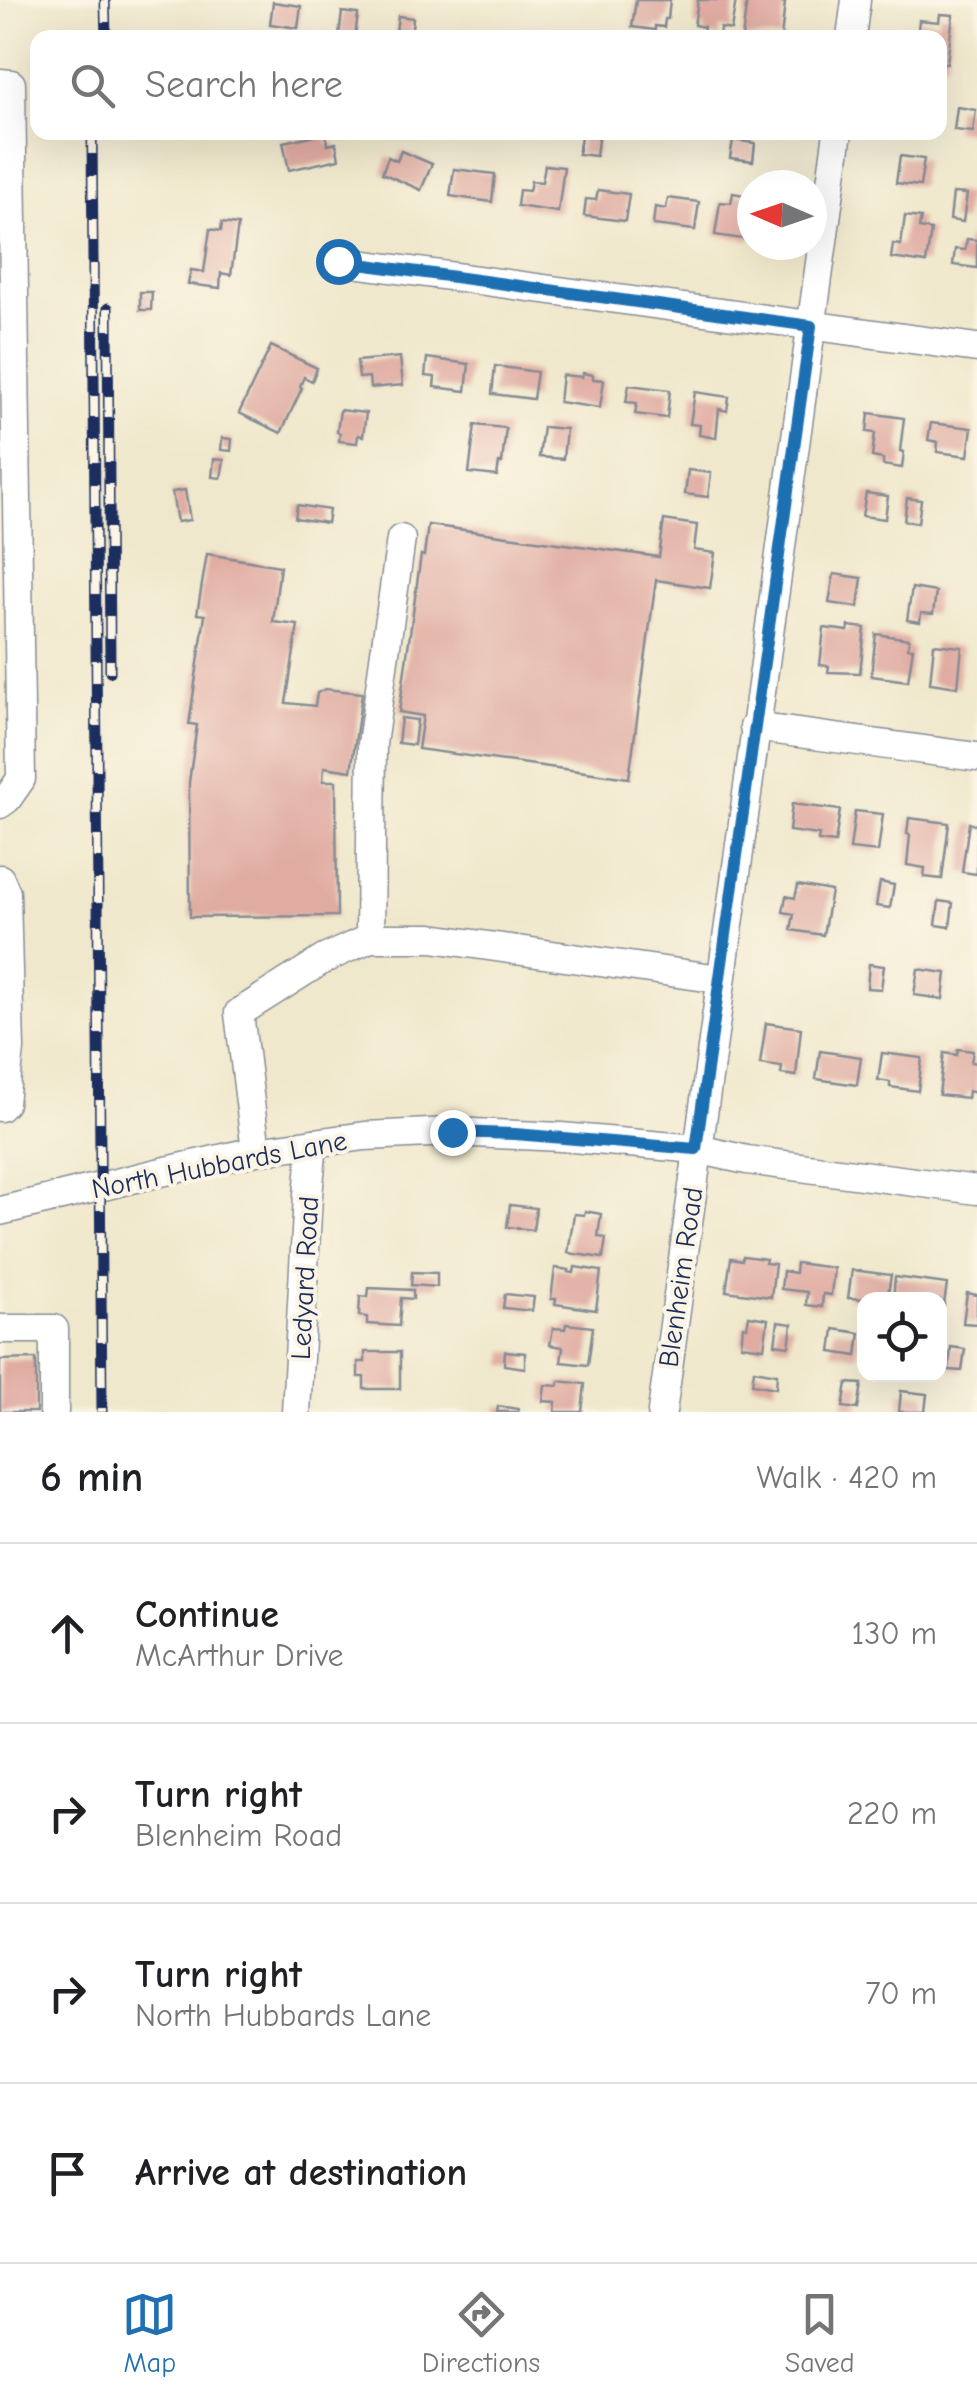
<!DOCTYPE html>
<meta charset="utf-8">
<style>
body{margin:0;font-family:"Comic Neue",sans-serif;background:#f2f2f2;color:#202124}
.controls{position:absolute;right:30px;bottom:30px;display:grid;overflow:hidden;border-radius:20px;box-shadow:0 10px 40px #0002}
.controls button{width:90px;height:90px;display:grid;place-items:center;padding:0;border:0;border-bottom:2px solid #e0e0e0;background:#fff;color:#202124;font:50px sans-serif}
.compass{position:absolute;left:737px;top:170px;width:90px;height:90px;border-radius:50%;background:#fff;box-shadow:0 10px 40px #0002;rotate:272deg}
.stop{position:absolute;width:30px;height:30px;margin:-22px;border:8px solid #1f6fb2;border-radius:50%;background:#fff}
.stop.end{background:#1f6fb2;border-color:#fff;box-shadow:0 2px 10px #0008}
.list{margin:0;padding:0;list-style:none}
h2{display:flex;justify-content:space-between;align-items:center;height:130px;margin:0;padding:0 40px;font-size:42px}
h2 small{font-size:32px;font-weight:400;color:#757577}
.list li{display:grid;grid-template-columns:65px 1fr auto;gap:30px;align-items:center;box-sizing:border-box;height:180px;padding:0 40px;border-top:2px solid #e0e0e0}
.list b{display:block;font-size:38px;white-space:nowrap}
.list p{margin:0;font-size:32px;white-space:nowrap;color:#757577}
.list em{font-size:32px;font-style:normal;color:#757577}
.icon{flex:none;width:55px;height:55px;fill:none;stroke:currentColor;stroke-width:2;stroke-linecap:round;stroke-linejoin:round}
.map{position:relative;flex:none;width:977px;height:1412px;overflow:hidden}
.search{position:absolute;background:#fff;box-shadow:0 10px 40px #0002;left:30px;right:30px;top:30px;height:110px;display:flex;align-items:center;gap:25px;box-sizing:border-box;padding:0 35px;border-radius:20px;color:#757577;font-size:38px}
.sheet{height:850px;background:#fff}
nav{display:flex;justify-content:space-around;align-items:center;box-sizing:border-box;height:140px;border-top:2px solid #e0e0e0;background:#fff;font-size:28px;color:#757577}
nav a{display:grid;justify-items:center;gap:5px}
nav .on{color:#1f6fb2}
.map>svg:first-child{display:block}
</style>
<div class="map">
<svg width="977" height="1412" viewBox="0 0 977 1412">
<rect width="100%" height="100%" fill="#fcf5e5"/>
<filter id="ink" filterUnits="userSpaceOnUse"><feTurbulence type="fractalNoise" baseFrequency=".01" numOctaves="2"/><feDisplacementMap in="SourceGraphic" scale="20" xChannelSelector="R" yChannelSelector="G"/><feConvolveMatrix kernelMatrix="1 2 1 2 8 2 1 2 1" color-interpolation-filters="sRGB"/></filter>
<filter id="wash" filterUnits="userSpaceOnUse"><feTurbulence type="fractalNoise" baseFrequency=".0048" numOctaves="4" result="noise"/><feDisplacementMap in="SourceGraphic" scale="40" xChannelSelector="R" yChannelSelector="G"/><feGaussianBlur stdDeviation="2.25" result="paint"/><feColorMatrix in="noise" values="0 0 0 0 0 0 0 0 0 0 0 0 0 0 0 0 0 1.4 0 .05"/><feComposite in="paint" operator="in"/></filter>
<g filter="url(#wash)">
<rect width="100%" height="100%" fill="#f0e8cc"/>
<g id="blocks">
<g fill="#e0aba1">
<polygon points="636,0 670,0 668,19 665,19 664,27 655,26 655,30 632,27"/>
<polygon points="698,0 736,0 731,30 720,28 719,37 703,35 704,27 694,25"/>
<polygon points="747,0 774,0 785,3 781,38 742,38"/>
<polygon points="273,2 301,6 298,28 270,24"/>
<polygon points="342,12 358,14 355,37 339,35"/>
<polygon points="940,14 953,15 947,63 940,63 940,38 917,38 919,20 939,22"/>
<polygon points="398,16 413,18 411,38 395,38"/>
<polygon points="957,107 976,110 973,132 954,130"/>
<polygon points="582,132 599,132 596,156 578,154"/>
<polygon points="326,133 328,145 336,143 339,159 289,170 283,142"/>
<polygon points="733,140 755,143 753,161 730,158"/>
<polygon points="401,151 432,164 421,190 382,173 388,157 397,161"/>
<polygon points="900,156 924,159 920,186 896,183"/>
<polygon points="545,165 564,167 558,212 517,206 519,190 529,191 531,181 542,182"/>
<polygon points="454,169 495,174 492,202 450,196"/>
<polygon points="598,190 629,194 625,221 584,216 586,199 596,200"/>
<polygon points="733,193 750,196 746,222 752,223 750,240 715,235 720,202 731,203"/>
<polygon points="953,193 967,194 963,222 950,220"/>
<polygon points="668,198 699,202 695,230 653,225 655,207 666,209"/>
<polygon points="905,216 921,218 919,228 931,230 926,263 891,258 893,244 901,245"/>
<polygon points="222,223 238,225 231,275 221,273 220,288 188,284 191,270 204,272 210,229 221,231"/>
<polygon points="967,239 977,240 977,268 953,265 955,249 965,250"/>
<polygon points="140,292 152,292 151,310 140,310"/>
<polygon points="271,346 317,368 312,381 304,377 300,386 302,388 281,433 239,413"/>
<polygon points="400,357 403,385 370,388 369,377 359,378 357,361"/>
<polygon points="427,358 469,364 466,391 434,387 435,377 425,376"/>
<polygon points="495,366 537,372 533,399 492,394"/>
<polygon points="583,373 593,375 593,379 604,380 600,408 559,402 562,375 582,377"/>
<polygon points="629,385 670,390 667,418 635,414 637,403 626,402"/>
<polygon points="695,392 729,397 727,411 719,409 716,438 699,435 700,425 690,424"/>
<polygon points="340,410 366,413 363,436 358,435 357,443 339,441 340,433 337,432"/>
<polygon points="869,413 904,418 900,451 904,452 902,468 883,465 883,459 872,457 875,433 867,432"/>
<polygon points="931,423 972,428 968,456 937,452 938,442 928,440"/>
<polygon points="475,425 506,428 502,463 499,463 497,476 469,473"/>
<polygon points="543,427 566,429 563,459 539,457"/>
<polygon points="222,438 232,439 231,451 221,450"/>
<polygon points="214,459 224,460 221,478 212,477"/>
<polygon points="688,470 711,473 708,497 685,494"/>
<polygon points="185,490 190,520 177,522 172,492"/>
<polygon points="866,493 888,496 885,519 862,516"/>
<polygon points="907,498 921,500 918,523 904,521"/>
<polygon points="297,505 329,510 327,523 295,518"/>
<polygon points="664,520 697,525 694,550 715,553 710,588 656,580 629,778 418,749 423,716 399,712 421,555 424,556 428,525 659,557"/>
<polygon points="207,554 280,566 273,622 298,625 286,703 315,706 317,693 325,689 362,693 351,771 324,767 323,781 336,781 337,916 190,917 189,782 197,725 189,724 205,615 197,614"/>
<polygon points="834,574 862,578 858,607 829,603"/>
<polygon points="912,588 936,592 933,614 921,613 920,622 907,620"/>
<polygon points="849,626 865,628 860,673 828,672 829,666 820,665 824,628 848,631"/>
<polygon points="876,634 909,639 908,648 913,648 908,681 871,676"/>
<polygon points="934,644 962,647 958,687 930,683"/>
<polygon points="401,718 417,720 414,745 398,743"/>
<polygon points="792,804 840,810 835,843 818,841 819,835 789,831"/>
<polygon points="855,811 883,814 878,852 850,849"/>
<polygon points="909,818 949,823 942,879 924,877 925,868 907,865 910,835 907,834"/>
<polygon points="969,823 977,825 977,874 962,872"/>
<polygon points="880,882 894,885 890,908 876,906"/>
<polygon points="798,885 831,891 823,935 791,930 794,914 783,912 786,896 795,898"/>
<polygon points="939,901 953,903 950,927 936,925"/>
<polygon points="869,964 884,966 881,989 867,988"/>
<polygon points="918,969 946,973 943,999 914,995"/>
<polygon points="766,1023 801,1028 796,1076 781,1074 782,1067 760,1064"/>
<polygon points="958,1049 973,1051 971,1062 977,1063 977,1093 968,1091 967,1098 939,1095 944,1053 957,1055"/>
<polygon points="820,1051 861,1057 857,1085 816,1079"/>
<polygon points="882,1053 922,1058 918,1091 890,1087 890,1082 878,1080"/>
<polygon points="510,1205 536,1208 533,1230 507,1227"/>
<polygon points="585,1211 601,1214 598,1237 606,1238 603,1258 568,1253 574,1214 584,1215"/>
<polygon points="743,1256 766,1259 765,1263 775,1264 771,1297 726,1291 731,1258 742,1260"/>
<polygon points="796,1263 834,1268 831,1295 823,1294 822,1307 806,1305 807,1292 781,1289 783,1271 795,1273"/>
<polygon points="575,1267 601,1271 596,1310 555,1304 556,1299 551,1299 555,1268 569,1270 568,1272 574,1273"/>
<polygon points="852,1270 891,1275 887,1300 848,1298"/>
<polygon points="412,1272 437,1273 437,1287 411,1285"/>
<polygon points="895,1277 947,1284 943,1311 940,1310 940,1300 893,1300"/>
<polygon points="369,1288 413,1290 413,1299 401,1298 399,1326 367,1324 367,1317 359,1316 360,1296 368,1297"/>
<polygon points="967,1293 977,1295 977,1324 963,1323"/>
<polygon points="505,1294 534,1297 532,1311 503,1308"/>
<polygon points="749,1316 768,1319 764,1348 741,1345 743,1326 747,1327"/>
<polygon points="778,1322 792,1324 789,1346 775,1344"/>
<polygon points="566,1324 593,1327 588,1365 561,1362 563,1347 550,1345 553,1328 565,1329"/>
<polygon points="834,1329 860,1333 857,1356 831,1352"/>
<polygon points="951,1347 965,1349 962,1371 949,1370"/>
<polygon points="505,1351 525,1353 525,1368 504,1365"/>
<polygon points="365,1352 400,1352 400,1389 364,1389 364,1377 358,1377 358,1362 365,1362"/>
<polygon points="36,1359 36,1412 0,1412 0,1360"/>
<polygon points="754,1370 777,1374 776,1388 752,1384"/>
<polygon points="559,1381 585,1384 582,1412 555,1412 556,1402 543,1401 545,1385 558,1386"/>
<polygon points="847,1383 862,1384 858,1409 843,1407"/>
<polygon points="901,1391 927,1394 925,1412 899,1412"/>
<polygon points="498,1406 518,1409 518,1412 497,1412"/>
</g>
</g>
</g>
<g filter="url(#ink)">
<use href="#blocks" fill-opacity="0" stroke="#868c95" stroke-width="2.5"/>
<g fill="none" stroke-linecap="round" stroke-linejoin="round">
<g stroke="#868c95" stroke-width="31">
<g id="minor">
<polyline points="851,38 856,0"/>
<polyline points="0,83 11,84 21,779 7,799 0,804"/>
<polyline points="338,261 977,348"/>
<polyline points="754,727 977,757"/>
<polyline points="0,879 6,893 10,1049 4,1103 0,1107"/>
<polyline points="370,938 372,744 401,539"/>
<polyline points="256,1151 239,1013 324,959 370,938 432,938 720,979"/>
<polyline points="0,1211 157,1173 256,1151 365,1136 452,1132 561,1137 697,1149 747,1160 977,1190"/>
<polyline points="0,1329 54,1329 54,1412"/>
<polyline points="296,1412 308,1195 313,1143"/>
<polyline points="662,1412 838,132"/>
</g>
</g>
<use href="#minor" stroke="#fff" stroke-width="28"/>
<g stroke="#1b2f5e" stroke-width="11">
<g id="rail">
<polyline points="105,0 106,38"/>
<polyline points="92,132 102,1412"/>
<polyline points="108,308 110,672"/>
</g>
</g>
<use href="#rail" stroke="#fcf5e5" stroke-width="8" stroke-dasharray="22" stroke-linecap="butt"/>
</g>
</g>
<g fill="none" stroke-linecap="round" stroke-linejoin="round" filter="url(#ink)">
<polyline stroke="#1f6fb2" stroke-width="12" points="338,261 811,326 696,1149 515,1134 452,1132"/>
</g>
<g text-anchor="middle" stroke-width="8" stroke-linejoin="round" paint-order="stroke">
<g font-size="28" fill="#1b2f5e" stroke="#fcf5e5">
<text transform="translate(219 1164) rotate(-11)" y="10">North Hubbards Lane</text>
<text transform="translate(680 1277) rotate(-82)" y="10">Blenheim Road</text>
<text transform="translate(304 1278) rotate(-87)" y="10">Ledyard Road</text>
</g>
</g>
</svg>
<div class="controls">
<button><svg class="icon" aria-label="locate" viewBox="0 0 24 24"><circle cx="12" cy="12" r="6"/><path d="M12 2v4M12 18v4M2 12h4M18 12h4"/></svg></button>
</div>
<svg class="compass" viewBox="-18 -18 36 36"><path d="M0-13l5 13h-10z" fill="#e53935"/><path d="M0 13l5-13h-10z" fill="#757577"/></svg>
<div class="stop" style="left:338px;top:261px"></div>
<div class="stop end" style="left:452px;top:1132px"></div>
<div class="search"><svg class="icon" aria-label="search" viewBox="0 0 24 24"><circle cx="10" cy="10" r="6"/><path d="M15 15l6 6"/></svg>Search here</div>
</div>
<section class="sheet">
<h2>6 min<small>Walk · 420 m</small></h2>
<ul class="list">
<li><svg class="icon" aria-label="ahead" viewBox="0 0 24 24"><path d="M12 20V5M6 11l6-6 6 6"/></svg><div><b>Continue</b><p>McArthur Drive</p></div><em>130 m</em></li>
<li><svg class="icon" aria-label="right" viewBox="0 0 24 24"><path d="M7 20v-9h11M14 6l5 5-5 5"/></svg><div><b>Turn right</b><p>Blenheim Road</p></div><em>220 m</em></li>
<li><svg class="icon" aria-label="right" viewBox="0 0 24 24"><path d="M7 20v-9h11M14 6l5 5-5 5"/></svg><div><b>Turn right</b><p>North Hubbards Lane</p></div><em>70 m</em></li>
<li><svg class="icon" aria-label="arrive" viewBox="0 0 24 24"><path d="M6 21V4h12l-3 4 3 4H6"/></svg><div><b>Arrive at destination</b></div></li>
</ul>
</section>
<nav>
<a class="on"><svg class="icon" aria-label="map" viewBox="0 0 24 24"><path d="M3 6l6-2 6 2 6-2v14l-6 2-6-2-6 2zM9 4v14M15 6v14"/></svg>Map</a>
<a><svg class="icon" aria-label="directions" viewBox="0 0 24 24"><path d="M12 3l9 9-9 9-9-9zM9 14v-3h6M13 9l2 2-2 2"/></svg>Directions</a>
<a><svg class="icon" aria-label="saved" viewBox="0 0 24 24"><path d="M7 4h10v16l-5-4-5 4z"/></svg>Saved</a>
</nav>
